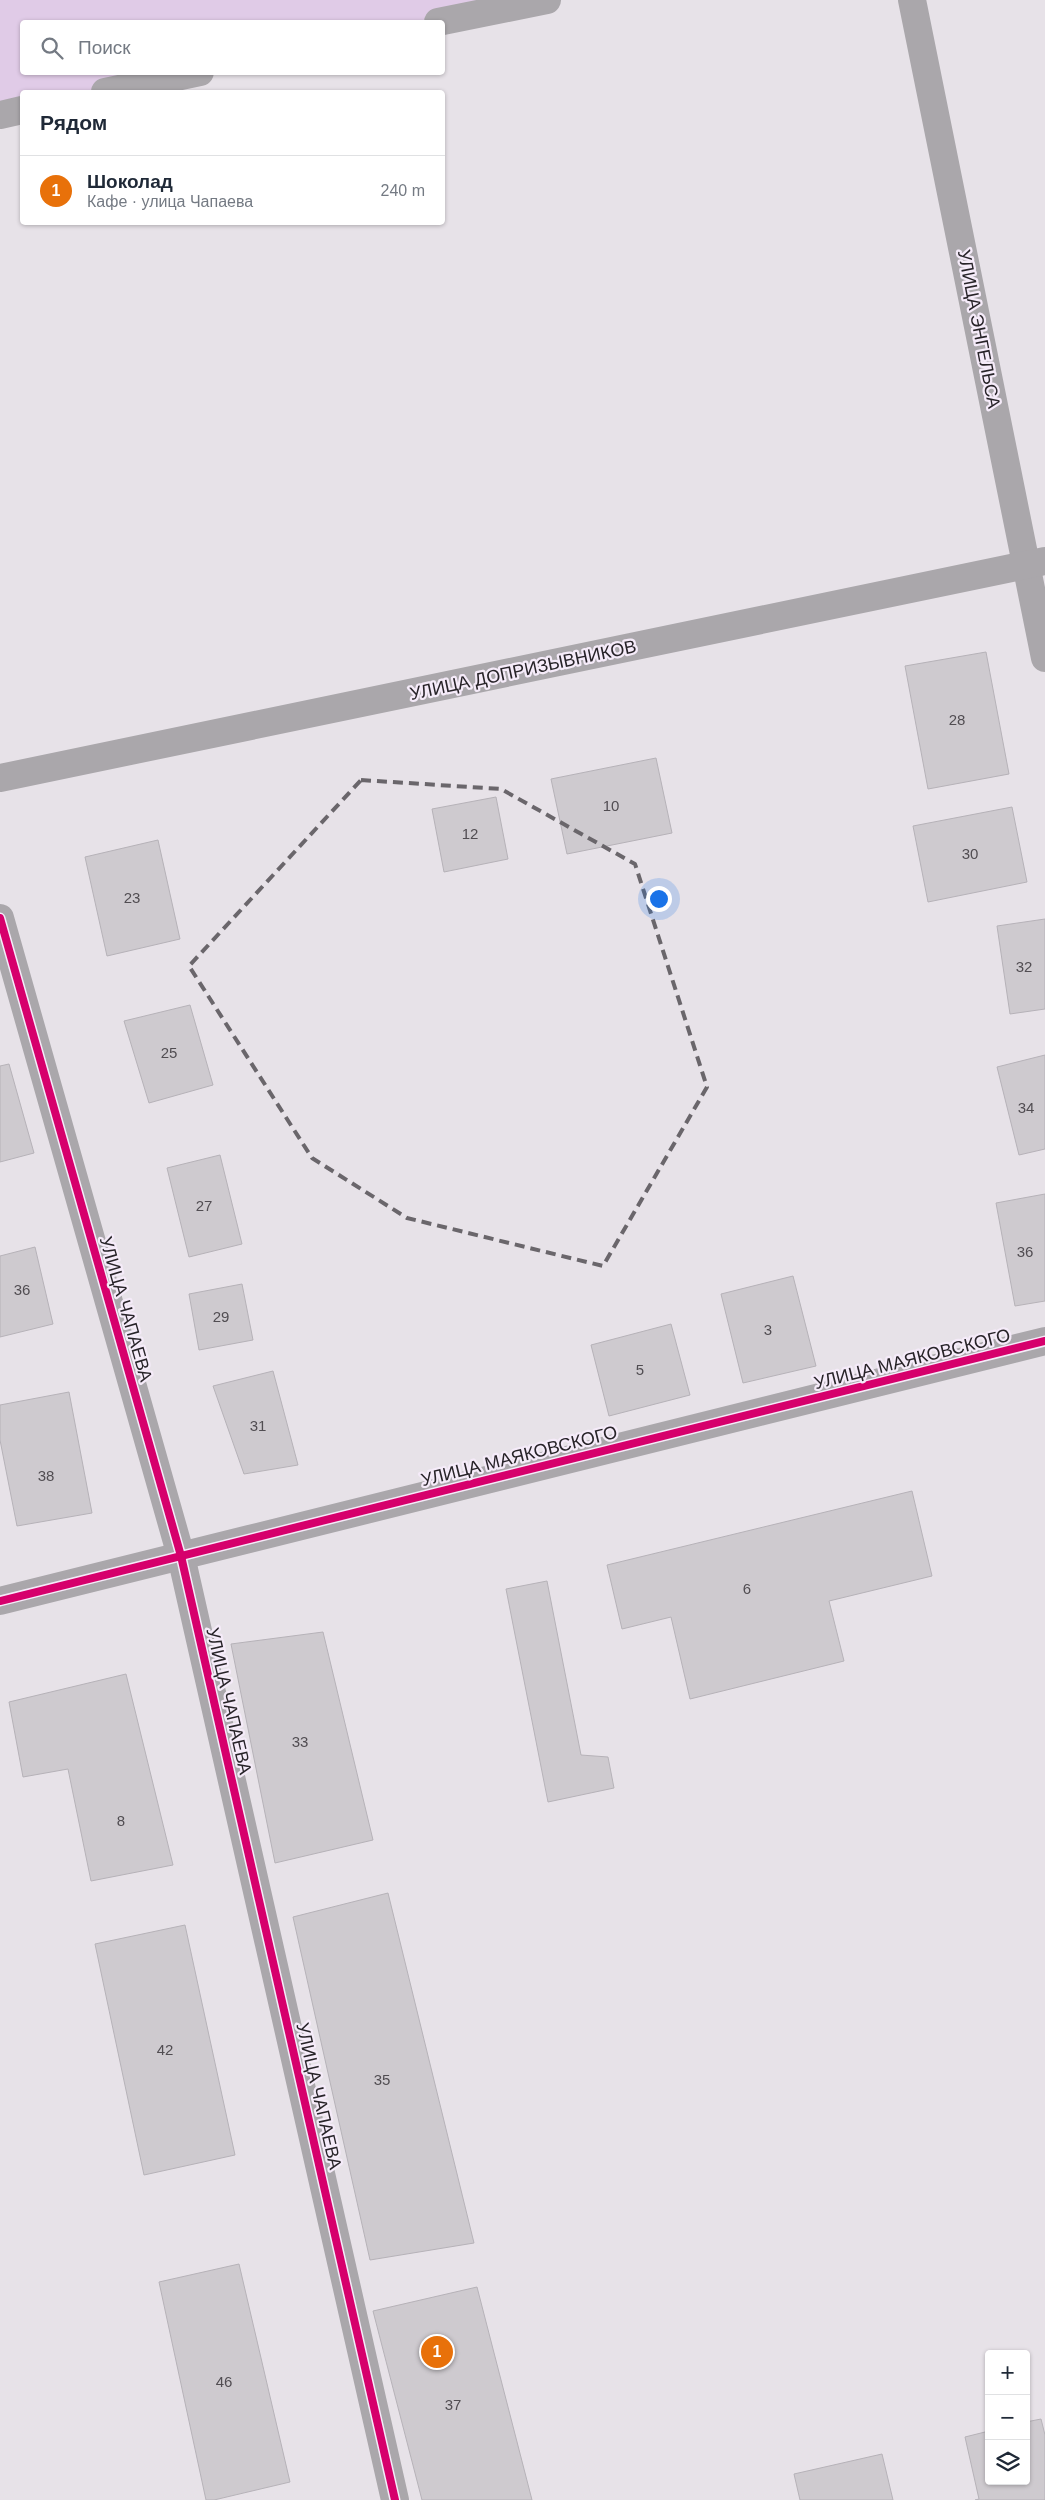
<!DOCTYPE html>
<html lang="ru">
<meta charset="utf-8">
<style>
body{margin:0;font-family:Helvetica,sans-serif;background:#f2f2f3;color:#1f2937}
.controls{position:absolute;right:15px;bottom:15px;display:grid;overflow:hidden;border-radius:5px;box-shadow:0 1px 4px #0004}
.controls button{width:45px;height:45px;display:grid;place-items:center;padding:0;border:0;border-bottom:1px solid #e0e1e3;background:#fff;color:#1f2937;font:25px sans-serif}
.you{position:absolute;left:658px;top:898px;width:18px;height:18px;margin:-12px;border:4px solid #fff;border-radius:50%;background:#1a73e8;box-shadow:0 0 0 8px #1a73e833}
.badge{display:grid;place-items:center;width:32px;height:32px;border-radius:50%;background:#1a73e8;color:#fff;font-size:16px;font-weight:700}
.pin{position:absolute;translate:-50% -50%;border:2px solid #fff;box-shadow:0 1px 5px #0006}
.list{margin:0;padding:0;list-style:none}
h2{display:flex;justify-content:space-between;align-items:center;height:65px;margin:0;padding:0 20px;font-size:21px}
h2 small{font-size:16px;font-weight:400;color:#747a83}
.list li{display:grid;grid-template-columns:32px 1fr auto;gap:15px;align-items:center;box-sizing:border-box;height:70px;padding:0 20px;border-top:1px solid #e0e1e3}
.list b{display:block;font-size:19px;white-space:nowrap}
.list p{margin:0;font-size:16px;white-space:nowrap;color:#747a83}
.list em{font-size:16px;font-style:normal;color:#747a83}
.icon{flex:none;width:28px;height:28px;fill:none;stroke:currentColor;stroke-width:2;stroke-linecap:round;stroke-linejoin:round}
.map{position:relative;flex:none;width:1045px;height:2500px;overflow:hidden}
.search{position:absolute;background:#fff;box-shadow:0 1px 4px #0004;left:20px;top:20px;width:425px;height:55px;display:flex;align-items:center;gap:12px;box-sizing:border-box;padding:0 18px;border-radius:5px;color:#747a83;font-size:19px}
.panel{position:absolute;background:#fff;box-shadow:0 1px 4px #0004;left:20px;top:90px;width:425px;height:135px;border-radius:5px}
.map>svg:first-child{display:block}
</style>
<div class="map">
<svg width="1045" height="2500" viewBox="0 0 1045 2500">
<rect width="100%" height="100%" fill="#e7e2e8"/>
<polygon fill="#e0cbe7" points="0,0 549,0 442,22 22,22 22,72 203,73 108,92 22,92 22,110 0,115"/>
<g fill="#cecacf" stroke="#b6b2b8">
<polygon points="986,652 1009,774 928,789 905,666"/>
<polygon points="656,758 672,833 567,854 551,779"/>
<polygon points="496,797 508,859 444,872 432,809"/>
<polygon points="1012,807 1027,882 928,902 913,826"/>
<polygon points="158,840 180,939 107,956 85,857"/>
<polygon points="1045,919 1045,1009 1010,1014 997,926"/>
<polygon points="190,1005 213,1085 149,1103 124,1021"/>
<polygon points="1045,1055 1045,1149 1019,1155 997,1067"/>
<polygon points="9,1064 34,1153 0,1162 0,1066"/>
<polygon points="220,1155 242,1244 189,1257 167,1168"/>
<polygon points="1045,1194 1045,1301 1015,1306 996,1203"/>
<polygon points="35,1247 53,1324 0,1337 0,1256"/>
<polygon points="793,1276 816,1366 743,1383 721,1294"/>
<polygon points="242,1284 253,1340 199,1350 189,1294"/>
<polygon points="671,1324 690,1395 609,1416 591,1345"/>
<polygon points="273,1371 298,1465 244,1474 213,1386"/>
<polygon points="69,1392 92,1513 17,1526 0,1440 0,1405"/>
<polygon points="912,1491 932,1576 829,1601 844,1661 690,1699 671,1617 622,1629 607,1565"/>
<polygon points="547,1581 581,1755 608,1757 614,1788 548,1802 506,1589"/>
<polygon points="323,1632 373,1840 275,1863 231,1644"/>
<polygon points="126,1674 173,1865 91,1881 68,1769 23,1777 9,1702"/>
<polygon points="388,1893 474,2243 370,2260 293,1917"/>
<polygon points="185,1925 235,2155 144,2175 95,1944"/>
<polygon points="239,2264 290,2482 214,2500 206,2500 159,2282"/>
<polygon points="477,2287 532,2500 422,2500 373,2311"/>
<polygon points="1041,2419 1045,2435 1045,2500 975,2500 979,2499 965,2437 989,2431 989,2481 1026,2481 1026,2422"/>
<polygon points="882,2454 893,2500 800,2500 794,2474"/>
</g>
<g fill="none" stroke-linecap="round" stroke-linejoin="round">
<g stroke="#aaa7ab" stroke-width="28">
<polyline points="912,0 1045,658"/>
<polyline points="438,22 547,0"/>
<polyline points="105,92 200,72"/>
<polyline points="0,115 22,110"/>
<polyline points="0,778 1045,561"/>
<polyline points="0,918 181,1556 395,2500"/>
<polyline points="0,1601 1045,1341"/>
</g>
<g stroke="#f5ebf9" stroke-width="11">
<g id="cycleway">
<polyline points="0,918 181,1556 395,2500"/>
<polyline points="0,1601 1045,1341"/>
</g>
</g>
<use href="#cycleway" stroke="#d6006c" stroke-width="8"/>
</g>
<path fill="none" stroke="#6a666b" stroke-width="4" stroke-dasharray="10 6" stroke-linejoin="round" d="M361,780L501,789L635,864L707,1087L603,1266L407,1218L312,1158L189,966Z"/>
<g text-anchor="middle" stroke-width="4.5" stroke-linejoin="round" paint-order="stroke">
<g font-size="15" fill="#514d52">
<text x="957" y="725">28</text>
<text x="611" y="811">10</text>
<text x="470" y="839">12</text>
<text x="970" y="859">30</text>
<text x="132" y="903">23</text>
<text x="1024" y="972">32</text>
<text x="169" y="1058">25</text>
<text x="1026" y="1113">34</text>
<text x="204" y="1211">27</text>
<text x="1025" y="1257">36</text>
<text x="22" y="1295">36</text>
<text x="221" y="1322">29</text>
<text x="768" y="1335">3</text>
<text x="640" y="1375">5</text>
<text x="258" y="1431">31</text>
<text x="46" y="1481">38</text>
<text x="747" y="1594">6</text>
<text x="300" y="1747">33</text>
<text x="121" y="1826">8</text>
<text x="165" y="2055">42</text>
<text x="382" y="2085">35</text>
<text x="224" y="2387">46</text>
<text x="453" y="2410">37</text>
</g>
<g font-size="18" fill="#272328" stroke="#f5ebf9">
<text transform="translate(979 329) rotate(79)" y="6">УЛИЦА ЭНГЕЛЬСА</text>
<text transform="translate(523 670) rotate(-12)" y="6">УЛИЦА ДОПРИЗЫВНИКОВ</text>
<text transform="translate(126 1309) rotate(74)" y="6">УЛИЦА ЧАПАЕВА</text>
<text transform="translate(912 1359) rotate(-14)" y="6">УЛИЦА МАЯКОВСКОГО</text>
<text transform="translate(519 1456) rotate(-14)" y="6">УЛИЦА МАЯКОВСКОГО</text>
<text transform="translate(229 1701) rotate(77)" y="6">УЛИЦА ЧАПАЕВА</text>
<text transform="translate(319 2096) rotate(77)" y="6">УЛИЦА ЧАПАЕВА</text>
</g>
</g>
</svg>
<div class="controls">
<button>+</button>
<button>−</button>
<button><svg class="icon" aria-label="layers" viewBox="0 0 24 24"><path d="M12 4l9 5-9 5-9-5zM3 14l9 5 9-5"/></svg></button>
</div>
<div class="you"></div>
<div class="pin badge" style="left:437px;top:2352px;background:#e8710a">1</div>
<div class="search"><svg class="icon" aria-label="search" viewBox="0 0 24 24"><circle cx="10" cy="10" r="6"/><path d="M15 15l6 6"/></svg>Поиск</div>
<section class="panel">
<h2>Рядом<small></small></h2>
<ul class="list">
<li><span class="badge" style="background:#e8710a">1</span><div><b>Шоколад</b><p>Кафе · улица Чапаева</p></div><em>240 m</em></li>
</ul>
</section>
</div>
